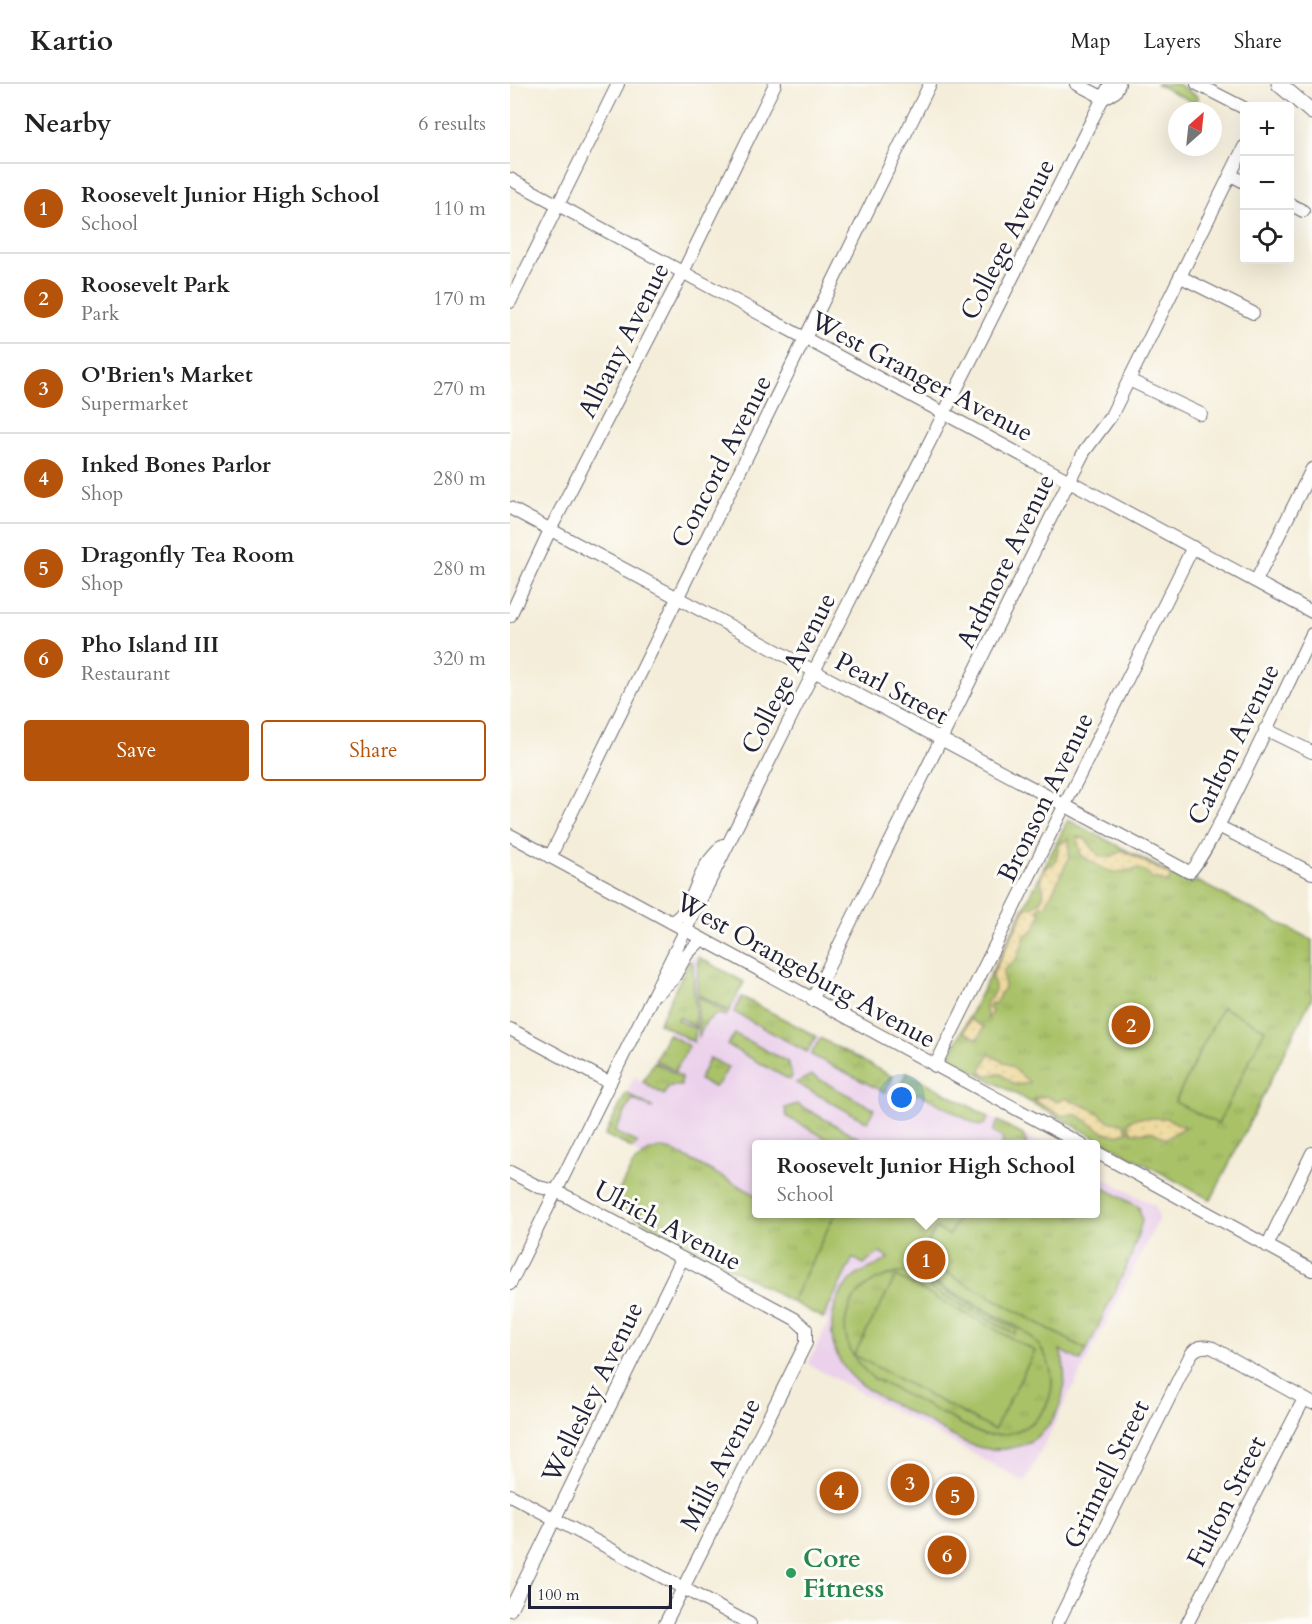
<!DOCTYPE html>
<meta charset="utf-8">
<style>
body{margin:0;font-family:Cardo,serif;background:#f2f2f2;color:#222}
.controls{position:absolute;right:18px;top:18px;display:grid;overflow:hidden;border-radius:6px;box-shadow:0 6px 24px #0002}
.controls button{width:54px;height:54px;display:grid;place-items:center;padding:0;border:0;border-bottom:2px solid #e0e0e0;background:#fff;color:#222;font:30px sans-serif}
.compass{position:absolute;left:658px;top:18px;width:54px;height:54px;border-radius:50%;background:#fff;box-shadow:0 6px 24px #0002;rotate:27deg}
.scale{position:absolute;left:18px;bottom:15px;width:144px;box-sizing:border-box;padding-left:6px;border:3px solid #22223b;border-top:0;font-size:16px;line-height:21px;white-space:nowrap;color:#22223b;-webkit-text-stroke:4px #fdfcf7;paint-order:stroke}
.you{position:absolute;left:392px;top:1014px;width:21px;height:21px;margin:-15px;border:4px solid #fff;border-radius:50%;background:#1a73e8;box-shadow:0 0 0 9px #1a73e833}
.badge{display:grid;place-items:center;width:39px;height:39px;border-radius:50%;background:#b45309;color:#fff;font-size:20px;font-weight:700}
.pin{position:absolute;translate:-50% -50%;border:3px solid #fff;box-shadow:0 2px 6px #0006}
.popup{position:absolute;left:242px;top:1056px;width:348px;height:78px;box-sizing:border-box;display:grid;place-content:center;border-radius:6px;background:#fff;filter:drop-shadow(0 2px 4px #0005);font-size:20px;white-space:nowrap;color:#767676}
.popup b{font-size:22px;color:#222}
.popup::after{content:'';position:absolute;left:50%;top:100%;margin-left:-12px;border:12px solid transparent;border-top-color:#fff}
.list{margin:0;padding:0;list-style:none}
h2{display:flex;justify-content:space-between;align-items:center;height:78px;margin:0;padding:0 24px;font-size:26px}
h2 small{font-size:20px;font-weight:400;color:#767676}
.list li{display:grid;grid-template-columns:39px 1fr auto;gap:18px;align-items:center;box-sizing:border-box;height:90px;padding:0 24px;border-top:2px solid #e0e0e0}
.list b{display:block;font-size:22px;white-space:nowrap}
.list p{margin:0;font-size:20px;white-space:nowrap;color:#767676}
.list em{font-size:20px;font-style:normal;color:#767676}
.actions{display:flex;gap:12px;padding:18px 24px}
.actions a{flex:1;padding:14px 0;border:2px solid #b45309;border-radius:6px;text-align:center;font-size:21px;color:#b45309}
.actions .main{background:#b45309;color:#fff}
.icon{flex:none;width:33px;height:33px;fill:none;stroke:currentColor;stroke-width:2;stroke-linecap:round;stroke-linejoin:round}
.map{position:relative;flex:none;width:802px;height:1540px;overflow:hidden}
header{display:flex;align-items:center;gap:36px;box-sizing:border-box;height:84px;padding:0 30px;background:#fff;border-bottom:2px solid #e0e0e0}
header strong{font-size:28px}
nav{display:flex;gap:33px;margin-inline-start:auto;font-size:21px}
main{display:flex}
aside{flex:1;background:#fff}
.map>svg:first-child{display:block}
</style>
<header>
<strong>Kartio</strong>
<nav><a>Map</a><a>Layers</a><a>Share</a></nav>
</header>
<main>
<aside>
<h2>Nearby<small>6 results</small></h2>
<ul class="list">
<li><span class="badge">1</span><div><b>Roosevelt Junior High School</b><p>School</p></div><em>110 m</em></li>
<li><span class="badge">2</span><div><b>Roosevelt Park</b><p>Park</p></div><em>170 m</em></li>
<li><span class="badge">3</span><div><b>O'Brien's Market</b><p>Supermarket</p></div><em>270 m</em></li>
<li><span class="badge">4</span><div><b>Inked Bones Parlor</b><p>Shop</p></div><em>280 m</em></li>
<li><span class="badge">5</span><div><b>Dragonfly Tea Room</b><p>Shop</p></div><em>280 m</em></li>
<li><span class="badge">6</span><div><b>Pho Island III</b><p>Restaurant</p></div><em>320 m</em></li>
</ul>
<div class="actions"><a class="main">Save</a><a>Share</a></div>
</aside>
<div class="map">
<svg width="802" height="1540" viewBox="0 0 802 1540">
<defs>
<pattern id="grass-tufts" width="24" height="20" patternUnits="userSpaceOnUse" patternTransform="scale(1.5)"><rect width="24" height="20" fill="#a9c268"/><path d="M3 7l-1-3M5 7V3M7 7l1-3M15 17l-1-3M17 17v-4M19 17l1-3" fill="none" stroke="#91a65b"/></pattern>
<pattern id="sand-dots" width="8" height="8" patternUnits="userSpaceOnUse" patternTransform="scale(1.5)"><rect width="8" height="8" fill="#eeda9e"/><path d="M2 2h.1M6 6h.1" fill="none" stroke="#ccbb89" stroke-width="1.8" stroke-linecap="round"/></pattern>
</defs>
<rect width="100%" height="100%" fill="#fdfcf7"/>
<filter id="ink" filterUnits="userSpaceOnUse"><feTurbulence type="fractalNoise" baseFrequency=".0167" numOctaves="2"/><feDisplacementMap in="SourceGraphic" scale="12" xChannelSelector="R" yChannelSelector="G"/><feConvolveMatrix kernelMatrix="1 2 1 2 8 2 1 2 1" color-interpolation-filters="sRGB"/></filter>
<filter id="wash" filterUnits="userSpaceOnUse"><feTurbulence type="fractalNoise" baseFrequency=".008" numOctaves="4" result="noise"/><feDisplacementMap in="SourceGraphic" scale="24" xChannelSelector="R" yChannelSelector="G"/><feGaussianBlur stdDeviation="1.35" result="paint"/><feColorMatrix in="noise" values="0 0 0 0 0 0 0 0 0 0 0 0 0 0 0 0 0 1.4 0 .05"/><feComposite in="paint" operator="in"/></filter>
<g filter="url(#wash)">
<rect width="100%" height="100%" fill="#f4edd9"/>
<polygon fill="#ebd1eb" points="185,872 234,898 228,911 343,971 383,993 381,997 390,1001 397,988 531,1060 246,1060 246,1130 586,1130 586,1090 645,1122 649,1134 515,1398 298,1280 319,1237 102,1120 121,1084 130,1073 124,1066 95,1051 124,993 134,998 160,945 148,939 181,874"/>
<g fill="url(#grass-tufts)" stroke="#667252" stroke-width="1.5">
<polygon points="646,0 668,0 688,13 685,19"/>
<polygon points="558,736 681,800 687,797 802,856 802,913 701,1116 441,975 440,971"/>
<polygon points="188,873 234,898 219,927 187,910"/>
<polygon points="179,877 183,879 186,943 169,933 167,936 186,945 184,958 149,939"/>
<polygon points="187,912 218,929 216,932 207,930 196,938 189,952"/>
<polygon points="232,913 306,952 297,968 224,928"/>
<polygon points="158,950 179,962 165,987 145,976"/>
<polygon points="225,950 278,978 282,992 280,996 217,961"/>
<polygon points="310,954 383,993 374,1008 301,971"/>
<polygon points="200,974 218,983 210,998 204,1003 189,996"/>
<polygon points="144,978 171,993 171,1002 158,1002 154,1011 133,998"/>
<polygon points="397,988 479,1033 475,1040 469,1042 409,1009 399,1014 386,1009"/>
<polygon points="301,991 364,1025 357,1038 286,999"/>
<polygon points="116,1009 143,1024 122,1015 105,1048 128,1059 122,1064 95,1051"/>
<polygon points="287,1020 349,1054 345,1060 327,1060 277,1033 275,1024"/>
<polygon points="488,1037 513,1051 517,1060 491,1060 494,1055 483,1048"/>
<polygon points="149,1064 166,1068 246,1111 246,1130 325,1130 282,1218 102,1120 123,1080 138,1068"/>
<polygon points="586,1100 629,1123 632,1137 621,1173 577,1266 409,1174 426,1144 439,1150 450,1130 586,1130"/>
<path d="M396,1188L413,1192L514,1246C567,1287 541,1357 473,1351L362,1294C313,1254 334,1193 396,1188Z"/>
</g>
<g fill="url(#sand-dots)" stroke="#887e6c" stroke-width="1.5">
<path d="M567,753L575,755L590,773H601L613,766L661,792L657,799L646,794L643,796C633,778 620,788 606,788C597,789 579,776 571,771Z"/>
<path d="M559,754V774L535,823L530,822L528,826L531,829L525,844L515,852L508,873L493,887L494,903L485,920L481,919L479,924L482,927L478,935L475,921C482,911 490,906 481,893L516,824C532,822 538,809 530,795L535,784L545,778L550,760Z"/>
<polygon points="460,935 474,943 468,955 454,948"/>
<polygon points="479,970 501,982 520,999 505,1001 491,990 476,991 470,988"/>
<path d="M536,1012L547,1018L555,1014C563,1018 582,1024 587,1028C596,1035 599,1040 613,1039L618,1048L606,1051L595,1049L568,1031H550L523,1016Z"/>
<polygon points="625,1034 656,1034 674,1043 656,1055 643,1048 622,1049 617,1039"/>
</g>
<g fill="#a9c268" stroke="#667252" stroke-width="1.5" fill-rule="evenodd">
<polygon points="712,923 755,945 708,1040 665,1018"/>
<path d="M325,1130H416L424,1134L426,1130H450L439,1151L426,1144L410,1174L577,1266L571,1277L550,1266C566,1315 538,1370 480,1365C456,1363 435,1347 414,1336C377,1316 326,1299 322,1251C321,1236 324,1220 332,1207C347,1184 362,1187 379,1174L369,1169L354,1180L343,1174L313,1234L282,1218ZM396,1188L413,1192L513,1246C567,1287 541,1357 473,1351L363,1294C313,1254 334,1193 396,1188Z"/>
<polygon points="386,1192 525,1267 484,1346 344,1271"/>
<polygon points="422,1200 507,1246 505,1250 420,1204"/>
</g>
</g>
<g filter="url(#ink)">
<g fill="none" stroke-linecap="round" stroke-linejoin="round">
<g stroke="#6c6972" stroke-width="14">
<g id="minor">
<polyline points="567,0 594,14 605,8 609,0"/>
<polyline points="687,0 734,24"/>
<polyline points="721,91 734,98"/>
<polyline points="0,95 802,528"/>
<polyline points="780,120 793,127"/>
<polyline points="671,193 743,229"/>
<polyline points="0,218 108,0"/>
<polyline points="619,296 691,330"/>
<path d="M0,424L679,788C694,782 787,580 802,550"/>
<polyline points="746,497 802,385"/>
<polyline points="0,532 40,446 173,188 265,0"/>
<polyline points="755,645 802,668"/>
<polyline points="708,742 802,789"/>
<polyline points="0,751 571,1060"/>
<polyline points="40,773 420,0"/>
<path d="M161,838C180,829 185,800 195,783C199,775 207,768 213,761"/>
<polyline points="148,909 163,895 177,870 192,855"/>
<polyline points="302,916 559,397 574,368 601,332 734,63"/>
<polyline points="0,945 100,999"/>
<polyline points="425,982 683,463"/>
<polyline points="586,1068 802,1186"/>
<polyline points="0,1088 29,1103 46,1107 62,1115 285,1235 296,1245 296,1259 155,1540"/>
<polyline points="757,1162 802,1069"/>
<polyline points="0,1200 288,619 600,0"/>
<polyline points="0,1411 240,1540"/>
<polyline points="0,1526 172,1175"/>
<path d="M547,1540L680,1272C685,1263 693,1261 703,1264L802,1319"/>
<polyline points="677,1540 794,1315"/>
</g>
</g>
<g stroke="#6c6972" stroke-width="17">
<polyline id="major" points="769,0 802,28"/>
</g>
<use href="#minor" stroke="#fff" stroke-width="12"/>
<use href="#major" stroke="#fff" stroke-width="15"/>
</g>
</g>
<circle fill="#2e9e5b" stroke="#fdfcf7" stroke-width="2" cx="281" cy="1489" r="6"/>
<g text-anchor="middle" stroke-width="6" stroke-linejoin="round" paint-order="stroke">
<g font-size="26" fill="#22223b" stroke="#fdfcf7">
<text transform="translate(497 155) rotate(-63)" y="9">College Avenue</text>
<text transform="translate(113 256) rotate(-63)" y="9">Albany Avenue</text>
<text transform="translate(412 292) rotate(28)" y="9">West Granger Avenue</text>
<text transform="translate(211 377) rotate(-63)" y="9">Concord Avenue</text>
<text transform="translate(495 477) rotate(-64)" y="9">Ardmore Avenue</text>
<text transform="translate(278 589) rotate(-63)" y="9">College Avenue</text>
<text transform="translate(382 604) rotate(28)" y="9">Pearl Street</text>
<text transform="translate(723 660) rotate(-64)" y="9">Carlton Avenue</text>
<text transform="translate(535 713) rotate(-64)" y="9">Bronson Avenue</text>
<text transform="translate(296 886) rotate(29)" y="9">West Orangeburg Avenue</text>
<text transform="translate(158 1141) rotate(28)" y="9">Ulrich Avenue</text>
<text transform="translate(82 1308) rotate(-64)" y="9">Wellesley Avenue</text>
<text transform="translate(210 1380) rotate(-63)" y="9">Mills Avenue</text>
<text transform="translate(596 1390) rotate(-64)" y="9">Grinnell Street</text>
<text transform="translate(716 1417) rotate(-63)" y="9">Fulton Street</text>
</g>
<g font-size="26" font-weight="bold" fill="#27864d" stroke="#fdfcf7" text-anchor="start">
<text x="293" y="1483">Core<tspan x="293" dy="30">Fitness</tspan></text>
</g>
</g>
</svg>
<div class="controls">
<button>+</button>
<button>−</button>
<button><svg class="icon" aria-label="locate" viewBox="0 0 24 24"><circle cx="12" cy="12" r="6"/><path d="M12 2v4M12 18v4M2 12h4M18 12h4"/></svg></button>
</div>
<svg class="compass" viewBox="-18 -18 36 36"><path d="M0-13l5 13h-10z" fill="#e53935"/><path d="M0 13l5-13h-10z" fill="#767676"/></svg>
<div class="scale">100 m</div>
<div class="you"></div>
<div class="pin badge" style="left:416px;top:1176px">1</div>
<div class="popup"><b>Roosevelt Junior High School</b>School</div>
<div class="pin badge" style="left:621px;top:941px">2</div>
<div class="pin badge" style="left:400px;top:1399px">3</div>
<div class="pin badge" style="left:329px;top:1407px">4</div>
<div class="pin badge" style="left:445px;top:1412px">5</div>
<div class="pin badge" style="left:437px;top:1471px">6</div>
</div>
</main>
